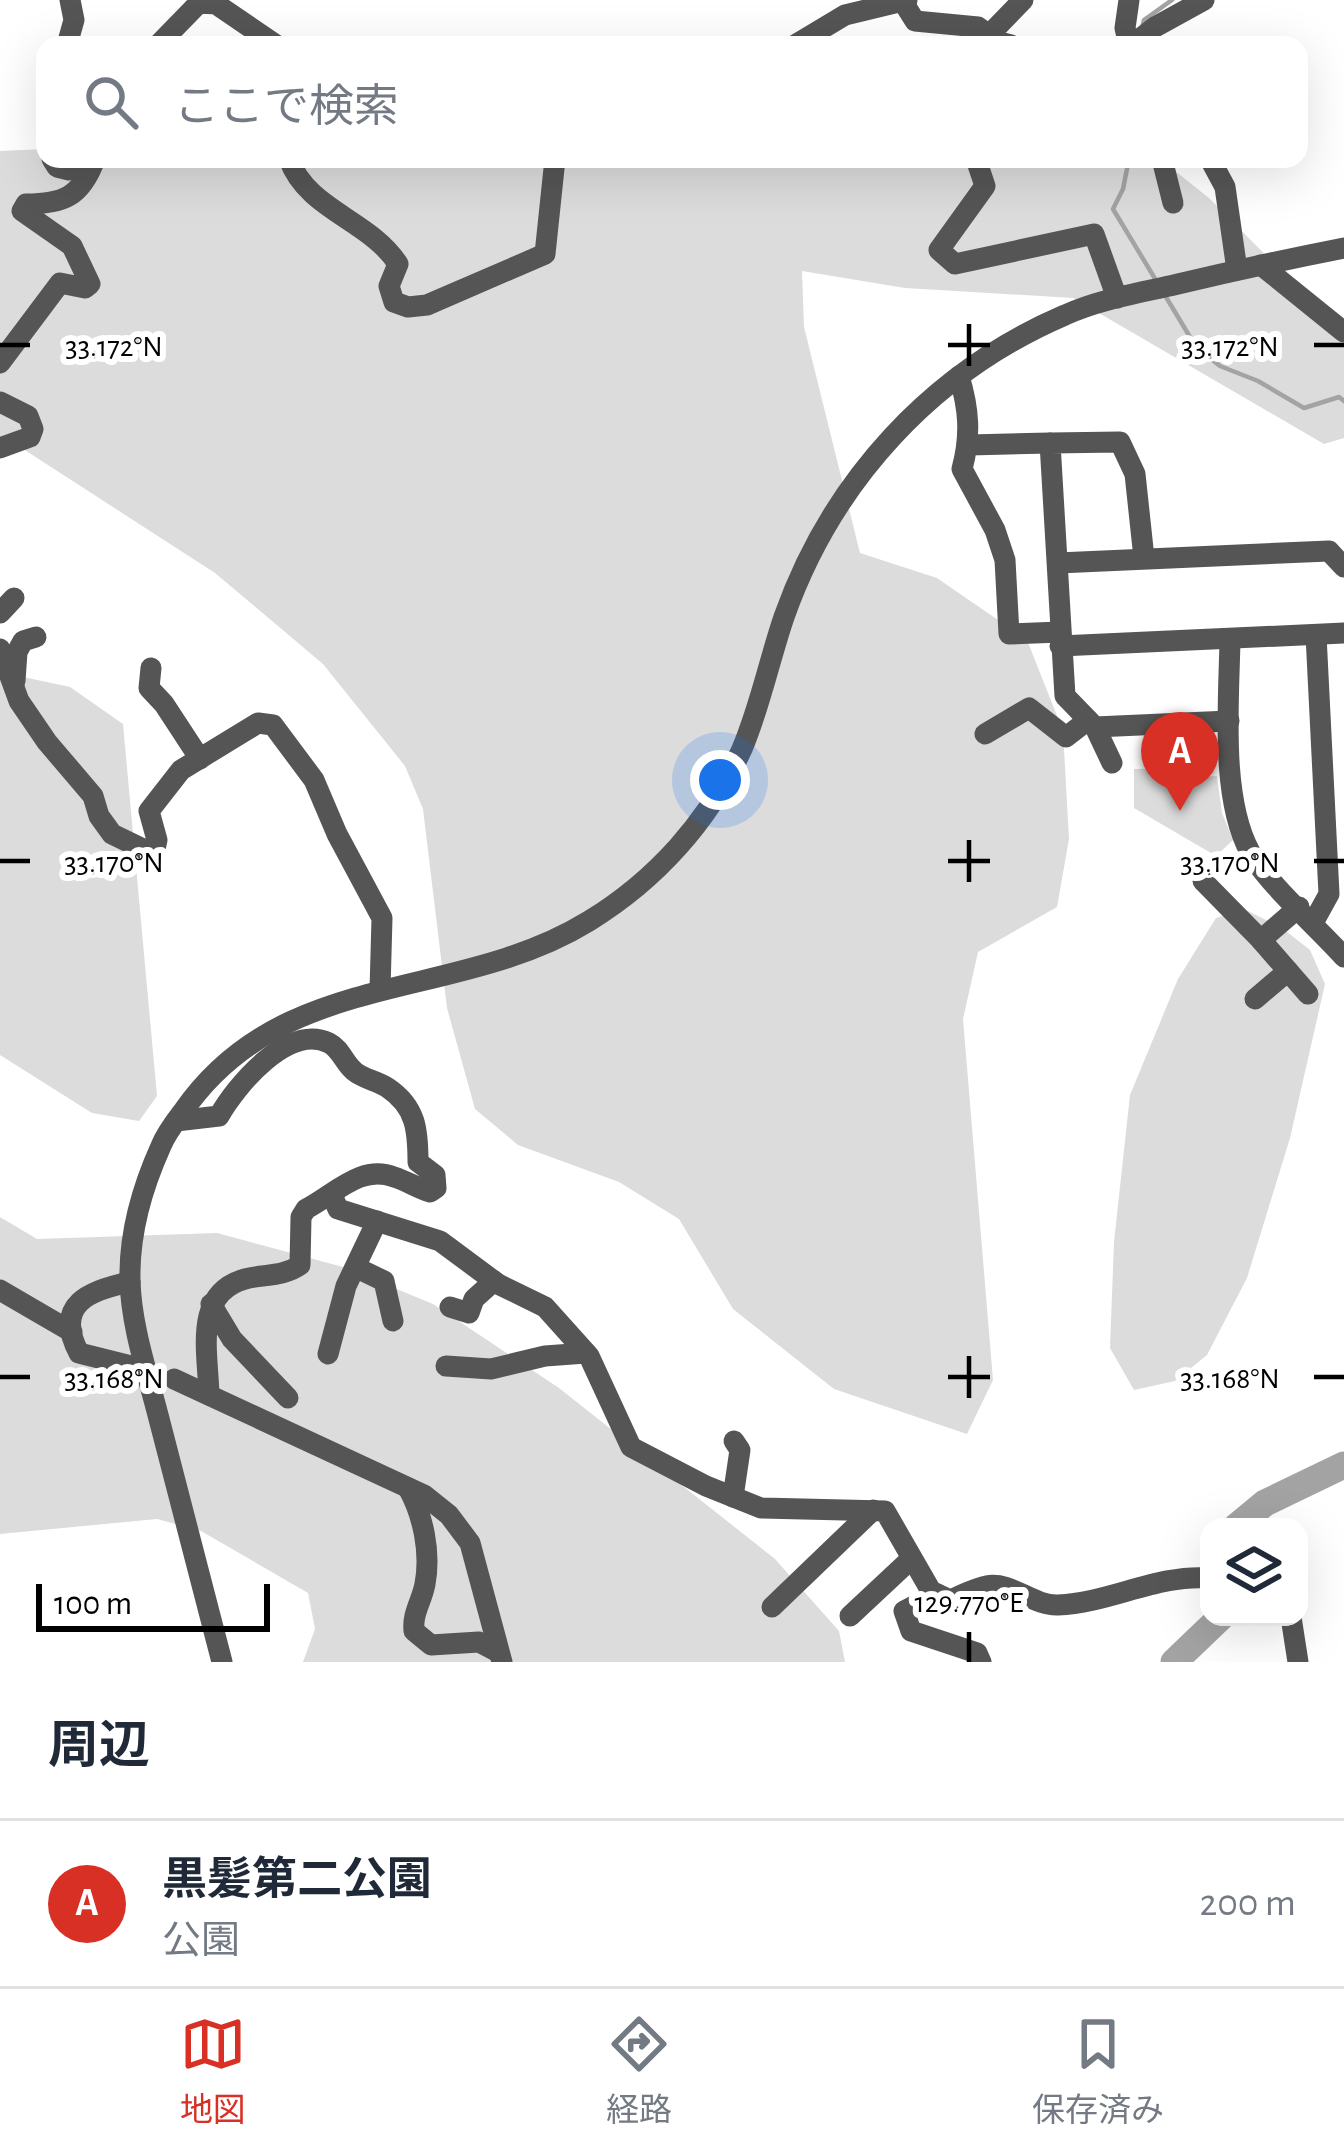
<!DOCTYPE html>
<html lang="ja">
<meta charset="utf-8">
<style>
body{margin:0;font-family:"Alegreya Sans","Noto Sans JP",sans-serif;background:#f2f2f3;color:#1f2937}
.controls{position:absolute;right:36px;bottom:36px;display:grid;overflow:hidden;border-radius:24px;box-shadow:0 12px 48px #0002}
.controls button{width:108px;height:108px;display:grid;place-items:center;padding:0;border:0;border-bottom:3px solid #e0e1e3;background:#fff;color:#1f2937;font:60px sans-serif}
.scale{position:absolute;left:36px;bottom:30px;width:234px;box-sizing:border-box;padding-left:12px;border:6px solid #000;border-top:0;font-size:33px;line-height:42px;white-space:nowrap;color:#000;-webkit-text-stroke:9px #fff;paint-order:stroke}
.you{position:absolute;left:720px;top:780px;width:42px;height:42px;margin:-30px;border:9px solid #fff;border-radius:50%;background:#1a73e8;box-shadow:0 0 0 18px #1a73e833}
.badge{display:grid;place-items:center;width:78px;height:78px;border-radius:50%;background:#d93025;color:#fff;font-size:39px;font-weight:700}
.pin{position:absolute;translate:-50% -99px;filter:drop-shadow(0 3px 6px #0008)}
.pin::after{content:'';position:absolute;top:63px;width:42px;height:36px;background:inherit;clip-path:polygon(0 0,100% 0,50% 100%)}
.list{margin:0;padding:0;list-style:none}
h2{display:flex;justify-content:space-between;align-items:center;height:156px;margin:0;padding:0 48px;font-size:51px}
h2 small{font-size:39px;font-weight:400;color:#747a83}
.list li{display:grid;grid-template-columns:78px 1fr auto;gap:36px;align-items:center;box-sizing:border-box;height:168px;padding:0 48px;border-top:3px solid #e0e1e3}
.list b{display:block;font-size:45px;white-space:nowrap}
.list p{margin:0;font-size:39px;white-space:nowrap;color:#747a83}
.list em{font-size:39px;font-style:normal;color:#747a83}
.icon{flex:none;width:66px;height:66px;fill:none;stroke:currentColor;stroke-width:2;stroke-linecap:round;stroke-linejoin:round}
.map{position:relative;flex:none;width:1344px;height:1662px;overflow:hidden}
.search{position:absolute;background:#fff;box-shadow:0 12px 48px #0002;left:36px;right:36px;top:36px;height:132px;display:flex;align-items:center;gap:30px;box-sizing:border-box;padding:0 42px;border-radius:24px;color:#747a83;font-size:45px}
.sheet{height:324px;background:#fff}
nav{display:flex;justify-content:space-around;align-items:center;box-sizing:border-box;height:168px;border-top:3px solid #e0e1e3;background:#fff;font-size:33px;color:#747a83}
nav a{display:grid;justify-items:center;gap:6px}
nav .on{color:#d93025}
.map>svg:first-child{display:block}
</style>
<div class="map">
<svg width="1344" height="1662" viewBox="0 0 1344 1662">
<rect width="100%" height="100%" fill="#fff"/>
<g fill="#dcdcdc">
<polygon points="45,149 45,159 1160,159 1209,198 1344,334 1344,438 1324,444 1073,298 905,288 802,271 804,327 860,553 937,578 1027,640 1063,731 1069,839 1057,907 978,952 963,1019 993,1380 967,1434 834,1389 733,1309 679,1219 619,1182 518,1145 475,1109 447,1008 423,809 405,766 323,664 215,573 17,445 0,445 0,151"/>
<polygon points="0,672 70,687 123,724 157,1096 139,1121 92,1113 0,1055"/>
<polygon points="1188,768 1197,777 1217,776 1222,813 1233,840 1216,856 1134,808 1134,769"/>
<polygon points="1244,909 1282,928 1310,950 1325,984 1290,1138 1247,1278 1207,1355 1175,1381 1134,1390 1110,1348 1114,1242 1130,1095 1178,979 1216,918"/>
<polygon points="0,1217 37,1239 217,1233 343,1267 433,1304 559,1388 775,1559 839,1631 845,1662 303,1662 315,1629 308,1593 201,1531 157,1519 0,1534"/>
</g>
<g fill="none" stroke-linecap="round" stroke-linejoin="round">
<g stroke="#a3a3a3" stroke-width="4.5">
<polyline points="1142,28 1144,20 1172,0"/>
<polyline points="1129,159 1123,189 1113,209 1157,282"/>
<polyline points="1166,297 1196,347 1220,366 1258,381 1304,408 1339,397 1344,401"/>
</g>
<g stroke="#a3a3a3" stroke-width="27">
<polyline points="1236,1527 1265,1503 1344,1465"/>
<polyline points="1174,1662 1221,1617"/>
</g>
<g stroke="#555" stroke-width="21">
<polyline points="1129,0 1125,28 1129,45"/>
<polyline points="903,2 915,21 978,27 999,42 1011,45"/>
<polyline points="989,35 1023,0"/>
<polyline points="67,45 74,20 70,0"/>
<polyline points="158,45 199,3 216,4 276,45"/>
<polyline points="795,45 845,15 907,0"/>
<polyline points="1132,45 1155,27 1204,0"/>
<polyline points="52,159 57,167 69,170 81,159"/>
<path d="M289,159C307,210 370,220 398,264L389,286L394,302L408,307L427,305L545,254L555,159"/>
<polyline points="976,159 985,186 939,250 955,264 1094,234 1117,298"/>
<polyline points="1162,159 1173,203"/>
<polyline points="1210,159 1225,187 1237,270"/>
<polyline points="1261,265 1344,332"/>
<path d="M0,363L60,283L85,288L90,284L72,246L22,211L26,204C63,204 81,197 95,159"/>
<path d="M959,376C969,409 971,435 962,469L995,530L1005,560L1009,634L1060,632"/>
<polyline points="0,402 28,416 33,429 30,437 0,448"/>
<polyline points="969,445 1050,443"/>
<polyline points="1144,558 1135,474 1120,442 1050,443 1065,696 1095,727 1229,721"/>
<polyline points="1058,563 1329,551 1344,567"/>
<polyline points="0,613 14,598"/>
<path d="M1230,639C1229,701 1220,797 1250,852C1265,881 1320,930 1344,957"/>
<polyline points="1060,646 1344,633"/>
<polyline points="0,649 19,701 47,742 93,796 99,816 112,834 145,850 155,849 157,840 149,811 181,770 258,723 273,725 314,780 337,834 382,918 380,990"/>
<polyline points="151,668 149,688 164,704 200,759"/>
<polyline points="15,681 17,652 23,641 36,637"/>
<polyline points="1095,727 1112,763"/>
<polyline points="985,734 1029,708 1066,737 1088,720"/>
<polyline points="1203,881 1261,940"/>
<polyline points="1299,907 1261,940 1308,994"/>
<polyline points="1313,923 1329,894 1316,635"/>
<polyline points="1255,999 1288,971"/>
<path d="M176,1121L219,1116C236,1086 288,1023 329,1043C341,1049 344,1063 354,1071C363,1079 378,1081 388,1088C416,1107 418,1130 418,1162L435,1175L436,1188L430,1192C417,1188 407,1181 394,1177C361,1164 335,1194 306,1209L301,1217L300,1265C283,1277 264,1274 245,1279C193,1293 208,1353 209,1395"/>
<path d="M332,1195L338,1209L440,1241L498,1284L545,1307L589,1356L631,1447L706,1486L761,1508L885,1511L931,1591L950,1600C961,1596 974,1588 986,1586C1012,1581 1032,1606 1058,1605C1109,1603 1158,1574 1209,1578"/>
<polyline points="357,1268 384,1281 393,1321"/>
<path d="M130,1282C90,1290 53,1304 79,1353L131,1366"/>
<polyline points="0,1290 72,1332"/>
<polyline points="211,1304 232,1339 288,1398"/>
<polyline points="450,1307 469,1313 474,1299 494,1281"/>
<polyline points="328,1354 346,1286 377,1221"/>
<polyline points="446,1366 491,1369 545,1356 586,1353"/>
<polyline points="174,1379 424,1495 449,1515 470,1543 502,1662"/>
<path d="M408,1488C423,1515 431,1552 425,1584C422,1601 412,1613 414,1631L431,1645L479,1642L498,1652"/>
<polyline points="733,1497 740,1450 734,1441"/>
<polyline points="937,1594 904,1611 911,1631 977,1653 981,1662"/>
<polyline points="772,1607 873,1510"/>
<polyline points="850,1616 911,1559"/>
<polyline points="1291,1617 1298,1662"/>
<path d="M222,1662C201,1580 179,1498 158,1415C147,1372 131,1325 130,1280C129,1233 142,1188 161,1146C166,1133 175,1122 184,1110C284,967 456,1003 589,921C656,880 709,821 742,749C760,707 769,661 784,617C832,481 932,372 1065,315C1100,299 1140,293 1178,284C1233,271 1288,259 1344,248"/>
</g>
</g>
<path fill="none" stroke="#000" stroke-width="4.5" d="M969,324V366M0,345H30M948,345H990M1314,345H1344M969,840V882M0,861H30M948,861H990M1314,861H1344M969,1356V1398M0,1377H30M948,1377H990M1314,1377H1344M969,1632V1662"/>
<g font-size="30" text-anchor="middle" fill="#000" stroke="#fff" stroke-width="12" stroke-linejoin="round" paint-order="stroke">
<text x="114" y="356">33.172°N</text>
<text x="1230" y="356">33.172°N</text>
<text x="114" y="872">33.170°N</text>
<text x="1230" y="872">33.170°N</text>
<text x="114" y="1388">33.168°N</text>
<text x="1230" y="1388">33.168°N</text>
<text x="969" y="1612">129.770°E</text>
</g>
</svg>
<div class="controls">
<button><svg class="icon" aria-label="layers" viewBox="0 0 24 24"><path d="M12 4l9 5-9 5-9-5zM3 14l9 5 9-5"/></svg></button>
</div>
<div class="scale">100 m</div>
<div class="you"></div>
<div class="pin badge" style="left:1180px;top:811px">A</div>
<div class="search"><svg class="icon" aria-label="search" viewBox="0 0 24 24"><circle cx="10" cy="10" r="6"/><path d="M15 15l6 6"/></svg>ここで検索</div>
</div>
<section class="sheet">
<h2>周辺<small></small></h2>
<ul class="list">
<li><span class="badge">A</span><div><b>黒髪第二公園</b><p>公園</p></div><em>200 m</em></li>
</ul>
</section>
<nav>
<a class="on"><svg class="icon" aria-label="map" viewBox="0 0 24 24"><path d="M3 6l6-2 6 2 6-2v14l-6 2-6-2-6 2zM9 4v14M15 6v14"/></svg>地図</a>
<a><svg class="icon" aria-label="directions" viewBox="0 0 24 24"><path d="M12 3l9 9-9 9-9-9zM9 14v-3h6M13 9l2 2-2 2"/></svg>経路</a>
<a><svg class="icon" aria-label="saved" viewBox="0 0 24 24"><path d="M7 4h10v16l-5-4-5 4z"/></svg>保存済み</a>
</nav>
